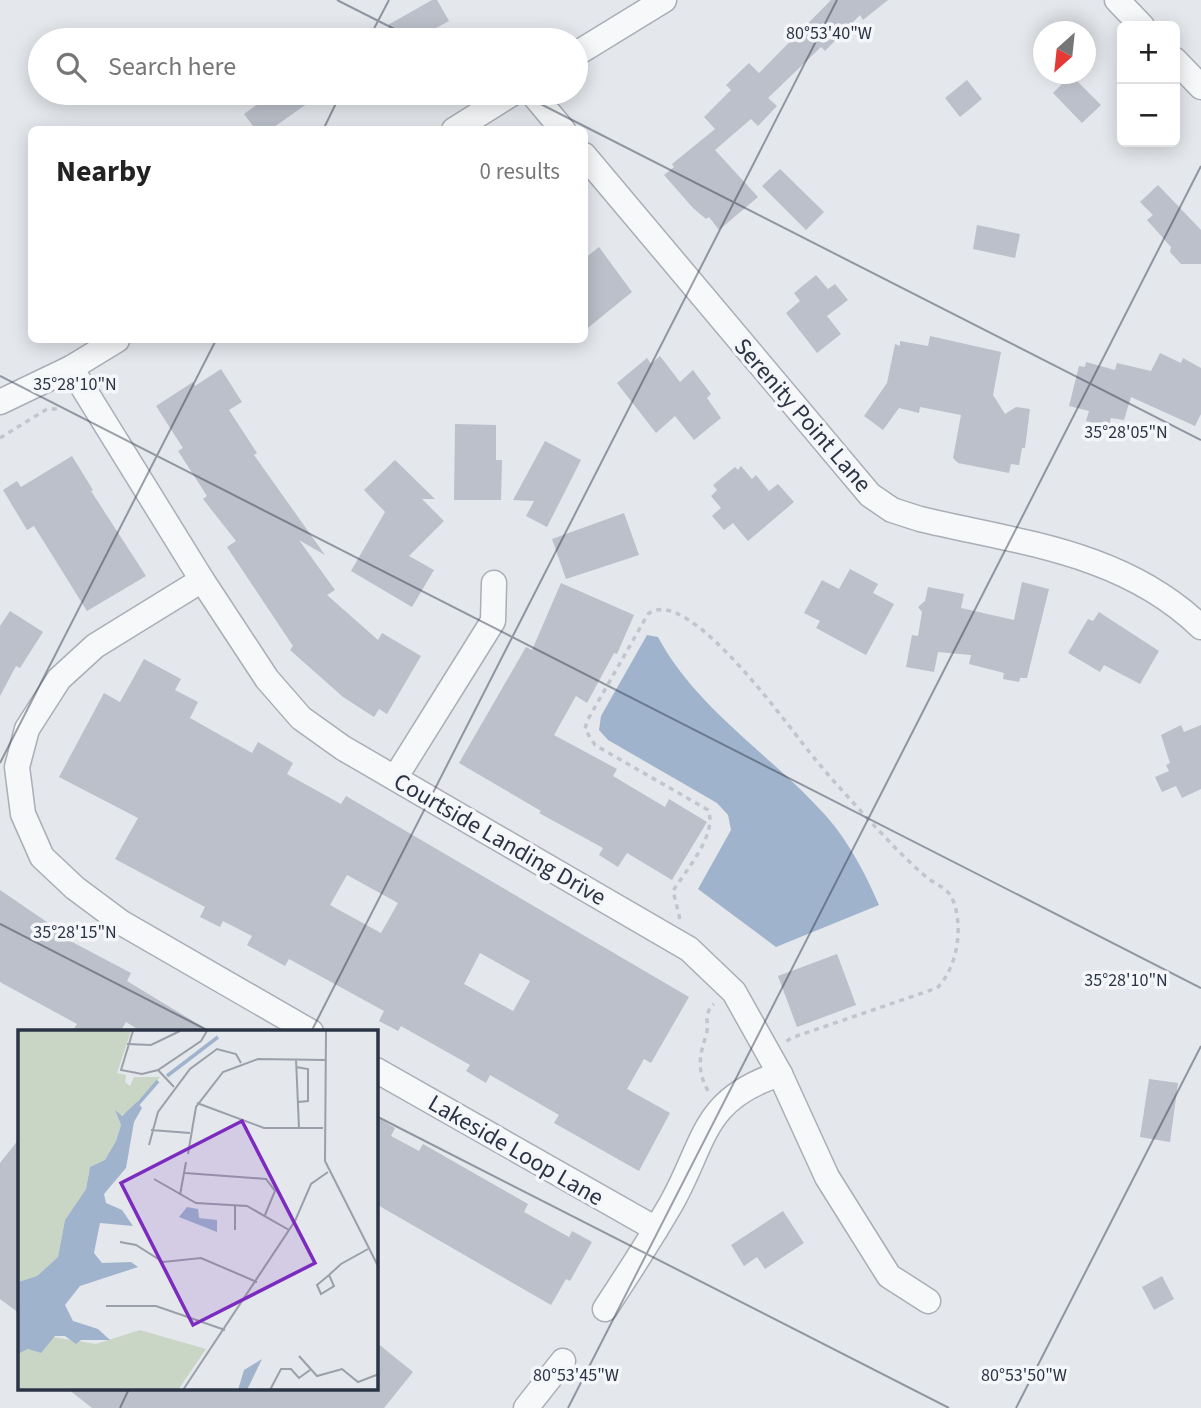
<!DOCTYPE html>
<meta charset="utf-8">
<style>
body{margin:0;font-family:"Source Sans 3",sans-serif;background:#f2f2f2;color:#222}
.controls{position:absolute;right:21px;top:21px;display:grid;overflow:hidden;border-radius:10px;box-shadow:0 4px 18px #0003}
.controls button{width:63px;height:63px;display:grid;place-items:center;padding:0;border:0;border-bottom:2px solid #e0e0e0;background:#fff;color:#222;font:35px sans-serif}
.compass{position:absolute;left:1033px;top:21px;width:63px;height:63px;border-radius:50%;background:#fff;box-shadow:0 4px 18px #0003;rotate:207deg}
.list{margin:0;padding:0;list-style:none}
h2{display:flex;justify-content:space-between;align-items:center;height:91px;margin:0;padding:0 28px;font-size:30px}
h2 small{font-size:23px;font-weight:400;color:#767676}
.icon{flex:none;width:38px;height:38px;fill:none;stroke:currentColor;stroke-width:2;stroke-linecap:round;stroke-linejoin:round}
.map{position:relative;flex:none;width:1201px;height:1408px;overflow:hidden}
.search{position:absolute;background:#fff;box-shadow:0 4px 18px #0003;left:28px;top:28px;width:560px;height:77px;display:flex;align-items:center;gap:18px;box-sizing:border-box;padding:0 24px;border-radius:38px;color:#767676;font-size:26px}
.panel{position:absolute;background:#fff;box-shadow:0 4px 18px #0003;left:28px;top:126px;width:560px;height:217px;border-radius:10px}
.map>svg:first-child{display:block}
</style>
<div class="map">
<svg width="1201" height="1408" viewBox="0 0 1201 1408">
<rect width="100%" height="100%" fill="#e4e7ec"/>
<path fill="#9fb4cc" d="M647,635L658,637C697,710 773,756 827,817C849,842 866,875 879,905L776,947L698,889L731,830L728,815L717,803L608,740L599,730L601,716Z"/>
<g fill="#bbc0ca" fill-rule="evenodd">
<polygon points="432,0 437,0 449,21 414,40 396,40 388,25"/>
<polygon points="831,0 888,0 863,20 860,15 825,51 821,47 768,98 777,106 758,126 751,119 715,150 758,197 719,230 709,217 706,219 693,208 664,175 674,167 672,164 715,129 704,117 731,90 726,85 749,63 759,73"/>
<polygon points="1071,75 1101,105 1082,123 1053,93"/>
<polygon points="967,80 982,99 960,117 945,98"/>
<polygon points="273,93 322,93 270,130 256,130 244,114"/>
<polygon points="780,169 824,212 806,230 762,186"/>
<polygon points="1158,185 1201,230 1201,264 1181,264 1170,252 1171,247 1147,220 1153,215 1140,202"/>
<polygon points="977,225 1020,234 1015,258 973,249"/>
<polygon points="599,247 632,292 584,331 584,259"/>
<polygon points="816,275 828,289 835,284 848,300 827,316 841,334 817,353 786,313 800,301 794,293"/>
<polygon points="930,336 1001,352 993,395 1005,414 1016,407 1030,409 1025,448 1022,448 1019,465 1011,464 1009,473 958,463 953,458 961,415 920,407 919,413 899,408 883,430 864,416 887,383 895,344 900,346 900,341 928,346"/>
<polygon points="1160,353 1181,363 1183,358 1201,368 1201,414 1195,426 1131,397 1124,420 1111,418 1109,426 1086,421 1089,411 1069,406 1079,366 1085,367 1086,362 1115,370 1117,363 1151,371"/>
<polygon points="660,356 680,382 693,370 711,394 707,398 721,418 694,440 675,416 656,433 617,383 647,358 651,364"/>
<polygon points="221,369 242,402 229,410 257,453 254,455 325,555 299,540 335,590 327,595 378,640 382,633 421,656 387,714 379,709 374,717 343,697 290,650 293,646 227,547 236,541 203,499 207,496 178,451 183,448 156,406 193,382 195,386"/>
<polygon points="455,424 496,425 496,460 502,460 501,500 454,500"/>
<polygon points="545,441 581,460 547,527 526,516 534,501 513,500"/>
<polygon points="72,456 93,490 91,491 146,576 87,611 34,526 27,530 3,490 17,481 21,487"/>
<polygon points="395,460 435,499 422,499 444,521 409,556 434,570 412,607 351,571 385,512 364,490"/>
<polygon points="741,466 752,479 756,475 769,491 778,484 794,502 748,541 733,523 724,530 712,516 721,508 711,496 717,490 713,485 735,467 738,470"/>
<polygon points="624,513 639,555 566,579 552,539"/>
<polygon points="850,569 878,584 873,593 894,604 866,655 816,628 820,621 804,613 822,580 839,589"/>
<polygon points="1022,582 1049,589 1027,678 1020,678 1019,682 1003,679 1004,673 969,664 971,655 938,652 934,672 906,667 912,635 918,636 922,612 918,607 925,601 928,587 964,594 961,608 1014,620"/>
<polygon points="561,583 634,615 617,654 614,653 587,703 576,696 554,735 617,769 613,776 665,807 669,799 707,822 672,880 627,853 618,867 599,855 603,848 539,813 541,811 459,763 526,647 532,650"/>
<polygon points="10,611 43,632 20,668 16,666 0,696 0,626"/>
<polygon points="1099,612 1159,651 1140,684 1104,665 1100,672 1068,653 1088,619 1093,621"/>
<path d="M144,659L181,679L175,690L198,702L190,718L252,753L258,742L293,763L287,774L341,804L346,796L689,997L651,1063L644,1059L627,1089L670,1113L639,1171L554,1123L559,1115L490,1075L486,1083L466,1071L470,1065L401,1026L398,1031L379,1021L384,1011L333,983L289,959L285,966L247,945L252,936L223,921L220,927L200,917L205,907L115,859L138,818L59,777L104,693L120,702ZM347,875L398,903L381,933L330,905ZM480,953L530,981L513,1011L464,984Z"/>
<polygon points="1181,725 1184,732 1201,725 1201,789 1182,798 1176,786 1162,792 1155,777 1169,771 1166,765 1170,763 1161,735"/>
<polygon points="0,890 60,931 57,934 131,973 127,981 211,1032 142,1032 126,1022 120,1032 72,1032 77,1024 0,982"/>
<polygon points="837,954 856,1005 797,1027 778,976"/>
<polygon points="1149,1079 1178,1083 1170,1142 1140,1137"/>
<polygon points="376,1117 395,1128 391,1136 419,1151 423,1144 528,1204 524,1212 569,1237 572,1231 592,1242 570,1281 566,1279 551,1305 376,1204"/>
<polygon points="19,1139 19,1313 0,1299 0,1163"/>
<polygon points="783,1211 804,1243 765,1269 757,1257 744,1266 731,1245"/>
<polygon points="1162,1276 1174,1299 1154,1310 1142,1287"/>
<polygon points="376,1342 413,1372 384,1408 92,1408 68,1389 376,1389"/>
</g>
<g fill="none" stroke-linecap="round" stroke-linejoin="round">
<g stroke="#a9aeb7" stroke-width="27">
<g id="minor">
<polyline points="1117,0 1142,26"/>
<polyline points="576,54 664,0"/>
<polyline points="1175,60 1201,87"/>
<polyline points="532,93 563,130"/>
<polyline points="454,130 513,93"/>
<path d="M584,155L870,495L892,510L920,519C1021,543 1123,552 1201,627"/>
<polyline points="71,368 202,580 267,679 301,718 343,748 689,949 734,992 780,1074 827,1177 889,1276 928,1301"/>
<polyline points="0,402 71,368 117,340"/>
<polyline points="202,580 95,646 59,679 27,729 17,767 23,814 42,857 75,888 122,923 311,1032"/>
<polyline points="395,778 493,621 494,583"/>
<polyline points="376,1070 656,1229"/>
<path d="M605,1309C628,1274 650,1240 671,1204C706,1142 701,1099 780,1074"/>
<polyline points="526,1408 563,1361"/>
</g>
</g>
<g stroke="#c2c5cb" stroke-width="3.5" stroke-dasharray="5 5" stroke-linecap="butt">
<polyline points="0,438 47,409 57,409"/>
<path d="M680,919L673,891C686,870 718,834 708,810L595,745L585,729L587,721L648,614C688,582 792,732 815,759C832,780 850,799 868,819C886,838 904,858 924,875C933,884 946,886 952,898C964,924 958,968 937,988L791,1038L786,1042"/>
<path d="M708,1091C697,1071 699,1056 706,1036C710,1023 702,1015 714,1004"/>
</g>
<use href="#minor" stroke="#f7f8fa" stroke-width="24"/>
</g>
<path fill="none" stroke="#2b3445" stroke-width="2" stroke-opacity="0.45" d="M337,0L416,40M368,40L389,0M519,93L1201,440M323,130L341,93M0,376L1201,988M0,763L216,340M0,924L211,1032M311,1032L837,0M376,1116L949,1408M120,1408L129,1389M568,1408L1201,166M1016,1408L1201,1046"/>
<g text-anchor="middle" stroke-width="7" stroke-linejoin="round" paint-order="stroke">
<g font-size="24" fill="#2b3445" stroke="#f4f6f9">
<text transform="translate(803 415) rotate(49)" y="8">Serenity Point Lane</text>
<text transform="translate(500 839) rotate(30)" y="8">Courtside Landing Drive</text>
<text transform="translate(516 1150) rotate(30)" y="8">Lakeside Loop Lane</text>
</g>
</g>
<g transform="translate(18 1030)">
<rect width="360" height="360" fill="#e4e7ec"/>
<path d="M0,1H113L99,43L108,45L107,52L112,56L116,47H142L110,82L101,86L97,80L103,95L98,111L87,131L71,141L68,159L47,190L40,227L19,246L0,252ZM122,300L188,319L160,360H0V324L10,319L23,323L35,307L78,314Z" fill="#c9d6c5"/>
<path d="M119,72L124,78L116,92L108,138L86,164L88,173L104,180L115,196L82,193L76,223L84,233L113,232L120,237L62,256L47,275L55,291L80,299L92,310H63L58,314L47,306H37L23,323L10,319L0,324V252L19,246L40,227L47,190L68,159L72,137L87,130L98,111L103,95L97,80L104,86ZM169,177L180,179L181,188L199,190V202L161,187ZM244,329L229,360H220L226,340Z" fill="#9fb4cc"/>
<path fill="none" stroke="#9fb4cc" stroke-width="3.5" d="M149,46L200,7M120,74L140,51"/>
<path fill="none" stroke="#9a9fa9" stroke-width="2" d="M115,1L103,40L124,44L140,40L183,11L189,1M308,1L307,131L361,238M109,14L133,15L162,1M278,29L281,98M278,37L290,39V71L280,72M140,40L156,57M179,73L246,98H305M133,100L172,103M131,115L140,82L172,39L199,19L218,24L223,33M170,124L178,77L205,42L240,29L307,30M167,143L248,149L257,161L247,185M136,149L178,173L229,176L271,200M162,165L168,132M217,175V200M102,212L118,215L145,232L183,228L239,252M311,245L316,256L303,264L299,255L311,245L323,234L350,219M88,276H138L207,300M281,326L299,346L324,339L340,352L361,344M165,360L277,191L293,154L310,142M252,360L263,339H273L281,348L292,340"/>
<path fill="#7b2cbf" fill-opacity="0.15" stroke="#7b2cbf" stroke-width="3.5" d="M224,91L297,233L175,295L103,153Z"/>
<rect width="360" height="360" fill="none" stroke="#2b3445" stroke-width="3.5"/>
</g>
<g font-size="18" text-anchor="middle" fill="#2b3445" stroke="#f4f6f9" stroke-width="7" stroke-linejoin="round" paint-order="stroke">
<text x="829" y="39">80°53'40"W</text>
<text x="75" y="390">35°28'10"N</text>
<text x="1126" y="438">35°28'05"N</text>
<text x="75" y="938">35°28'15"N</text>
<text x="1126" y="986">35°28'10"N</text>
<text x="576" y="1381">80°53'45"W</text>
<text x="1024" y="1381">80°53'50"W</text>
</g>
</svg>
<div class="controls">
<button>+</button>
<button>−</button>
</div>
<svg class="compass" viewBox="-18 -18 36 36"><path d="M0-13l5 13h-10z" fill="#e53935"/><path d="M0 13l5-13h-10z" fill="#767676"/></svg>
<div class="search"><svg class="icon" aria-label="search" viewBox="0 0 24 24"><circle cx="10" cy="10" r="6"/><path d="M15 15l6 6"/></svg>Search here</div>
<section class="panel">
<h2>Nearby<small>0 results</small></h2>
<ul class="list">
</ul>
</section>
</div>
